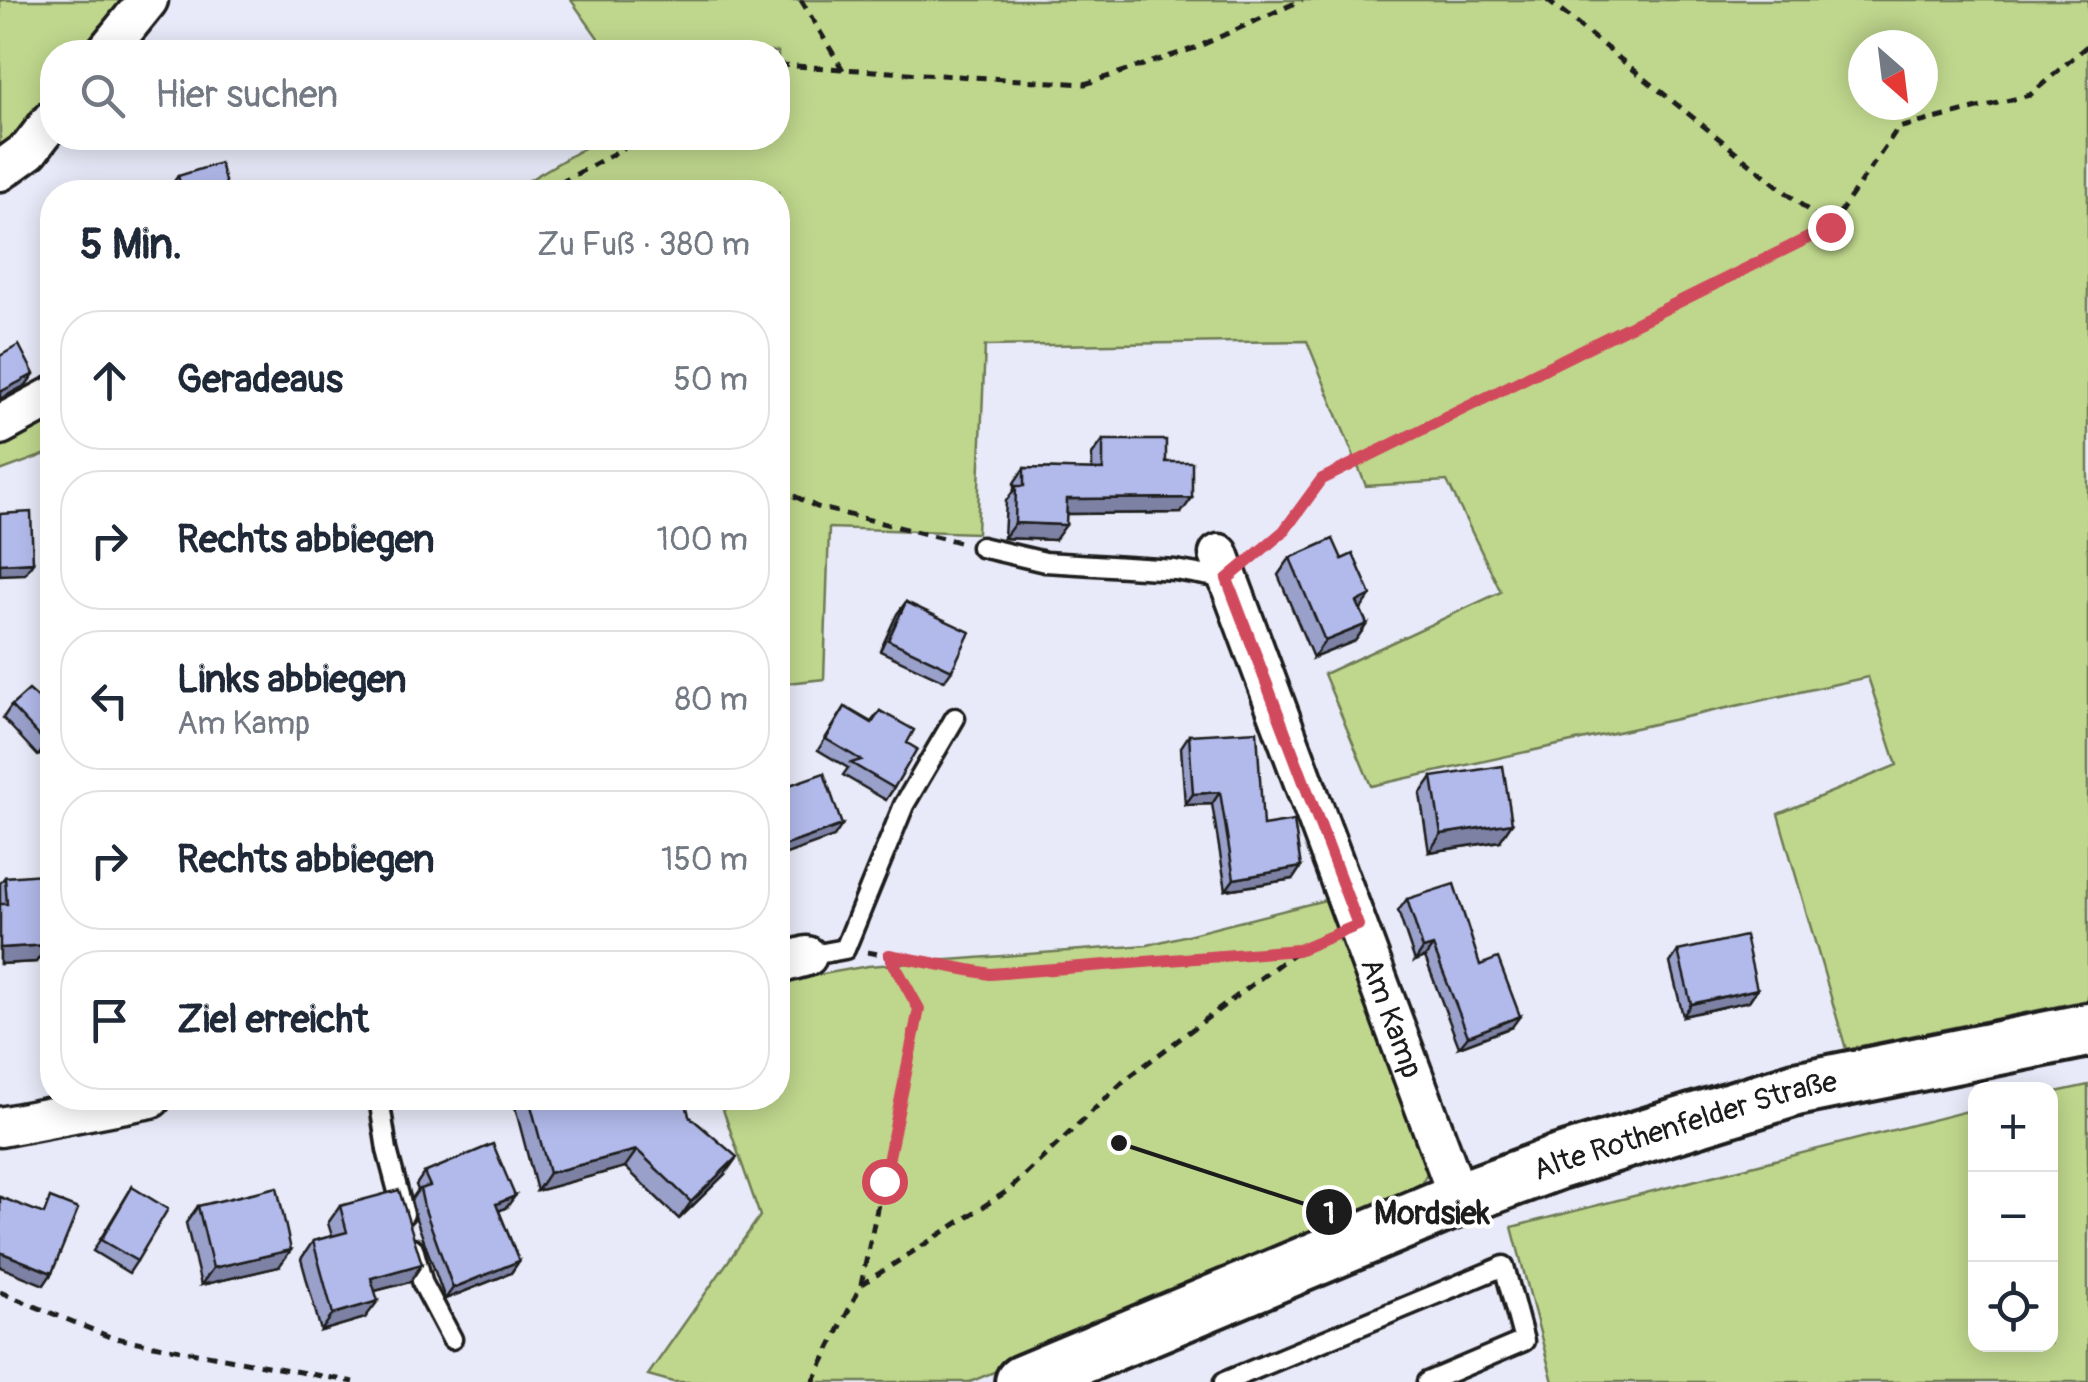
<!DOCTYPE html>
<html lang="de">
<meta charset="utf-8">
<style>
body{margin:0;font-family:Pangolin,sans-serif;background:#f2f2f3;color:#1f2937}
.controls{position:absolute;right:30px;bottom:30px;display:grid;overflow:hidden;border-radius:20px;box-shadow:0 5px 25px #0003}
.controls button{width:90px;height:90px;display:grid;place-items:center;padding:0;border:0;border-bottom:2px solid #e0e1e3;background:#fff;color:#1f2937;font:50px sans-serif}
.compass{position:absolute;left:1848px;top:30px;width:90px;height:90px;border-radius:50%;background:#fff;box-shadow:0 5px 25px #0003;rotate:152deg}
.stop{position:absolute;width:30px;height:30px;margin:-22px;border:8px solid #d1495b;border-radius:50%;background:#fff}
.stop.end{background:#d1495b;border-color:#fff;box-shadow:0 2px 10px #0008}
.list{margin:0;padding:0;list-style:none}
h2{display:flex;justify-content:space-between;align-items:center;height:130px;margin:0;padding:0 40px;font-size:42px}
h2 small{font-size:32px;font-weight:400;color:#747a83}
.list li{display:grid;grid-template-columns:65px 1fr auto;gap:30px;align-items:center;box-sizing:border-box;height:140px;margin:0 20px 20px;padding:0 20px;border:2px solid #e0e1e3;border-radius:40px}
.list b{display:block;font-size:38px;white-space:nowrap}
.list p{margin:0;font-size:32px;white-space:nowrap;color:#747a83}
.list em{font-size:32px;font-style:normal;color:#747a83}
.icon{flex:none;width:55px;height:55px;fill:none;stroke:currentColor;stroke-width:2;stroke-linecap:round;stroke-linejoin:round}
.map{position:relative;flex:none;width:2088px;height:1382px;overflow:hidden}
.search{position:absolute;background:#fff;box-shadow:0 5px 25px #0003;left:40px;top:40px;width:750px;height:110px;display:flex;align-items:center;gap:25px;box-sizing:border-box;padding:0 35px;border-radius:40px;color:#747a83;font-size:38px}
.panel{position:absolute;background:#fff;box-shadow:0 5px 25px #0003;left:40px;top:180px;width:750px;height:930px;border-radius:40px}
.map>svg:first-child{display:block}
</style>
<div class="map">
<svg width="2088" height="1382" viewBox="0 0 2088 1382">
<rect width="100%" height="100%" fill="#e8eaf9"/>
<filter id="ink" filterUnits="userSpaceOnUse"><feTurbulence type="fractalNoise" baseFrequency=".01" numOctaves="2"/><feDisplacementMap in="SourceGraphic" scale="20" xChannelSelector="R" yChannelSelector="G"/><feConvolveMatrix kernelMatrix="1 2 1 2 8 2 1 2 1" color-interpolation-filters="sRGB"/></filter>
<g filter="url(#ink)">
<g fill="#bfd78d" stroke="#6e7a54" stroke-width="2.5" fill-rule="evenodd">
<polygon points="0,0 148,0 106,52 52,52 52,120 0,171"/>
<path d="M571,0H2088V1000L1846,1049L1778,814L1897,765L1868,677L1371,786L1324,674L1501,592L1447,481L1366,486L1307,341L985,346L977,533L829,528L824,679L778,684V192H509L601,138H778V52H608ZM1863,45H1923V105H1863Z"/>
<polygon points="52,414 52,452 0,471 0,440"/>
<polygon points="1337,897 1432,1165 1414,1196 970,1382 673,1382 648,1375 760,1216 719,1098 778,1098 778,982 868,966 1148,945"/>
<polygon points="2088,1085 2088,1382 1553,1382 1512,1227 1975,1109 1976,1344 2050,1344 2051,1093"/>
</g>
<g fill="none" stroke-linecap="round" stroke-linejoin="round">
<g stroke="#1c1c1c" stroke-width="25">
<g id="lane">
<polyline points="981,547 1045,562 1175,570 1227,579"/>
<polyline points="807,956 845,949 904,805 955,718"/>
<polyline points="379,1098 387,1150 404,1214"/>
<polyline points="413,1248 423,1284 452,1339"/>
<polyline points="1224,1382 1504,1266 1524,1341 1427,1382"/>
</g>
</g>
<g stroke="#1c1c1c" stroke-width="45">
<g id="street">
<polyline points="106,52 148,0"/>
<polyline points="0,171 29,150 52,120"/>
<polyline points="0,425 52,397"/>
<path id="s1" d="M1219,554L1459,1199"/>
<polyline points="778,964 807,956"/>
<polyline points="0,1127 151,1098"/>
</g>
</g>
<g stroke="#1c1c1c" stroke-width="60">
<g id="secondary">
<path id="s2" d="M1022,1382L1459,1199L1556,1163L1796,1089L2088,1030"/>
</g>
</g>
<g stroke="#1c1c1c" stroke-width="5" stroke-dasharray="10 8" stroke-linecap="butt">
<polyline points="801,0 843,70"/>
<polyline points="1547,0 1829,227"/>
<polyline points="778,65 1085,84 1195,48 1302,0"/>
<polyline points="544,192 642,138"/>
<polyline points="778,488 817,507 959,542"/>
<polyline points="1256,555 1285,531 1322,479 1830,227 1898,128 2030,95 2088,45"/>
<polyline points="867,952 990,974 1298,950"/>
<polyline points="861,1285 919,1009 890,957"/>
<polyline points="0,1292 110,1337 354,1382"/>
<polyline points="813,1382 861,1285 1009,1190 1125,1080 1298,950 1328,938"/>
</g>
<use href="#lane" stroke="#fff" stroke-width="18"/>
<use href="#street" stroke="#fff" stroke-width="38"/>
<use href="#secondary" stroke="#fff" stroke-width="52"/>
</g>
<g fill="#99a0ca" stroke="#1c1c1c" stroke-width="2.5">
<polygon points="178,176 228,192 166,192"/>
<polygon points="1103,440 1166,462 1181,513 1066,514 1055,540 1004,538 1006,501 1014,490 1014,483 1024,468 1092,470 1092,455"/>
<polygon points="1290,558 1361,610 1367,624 1355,641 1313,658 1278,575"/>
<polygon points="906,602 952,670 944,681 880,651 897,614"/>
<polygon points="52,687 52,747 38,756 3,718 11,706 38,698"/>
<polygon points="845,707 871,722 880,711 907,743 894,788 886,800 843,775 848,768 818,750"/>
<polygon points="1189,735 1263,826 1293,879 1226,890 1212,804 1185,805 1181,747"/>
<polygon points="1432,777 1500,841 1429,852 1420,794"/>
<polygon points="5,877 48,945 36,962 0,964 0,883"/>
<polygon points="1407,899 1480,965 1512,1027 1459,1047 1425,957 1415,961 1398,911"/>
<polygon points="1678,951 1757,989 1749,1001 1683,1016 1670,963"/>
<polygon points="522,1098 588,1098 588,1099 689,1116 725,1174 679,1219 625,1167 537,1191 515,1107"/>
<polygon points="424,1173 507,1207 499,1211 519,1261 511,1273 445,1299 416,1219 411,1200 418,1190 416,1185"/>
<polygon points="132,1187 137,1261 129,1273 93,1251"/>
<polygon points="198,1206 279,1267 201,1285 186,1223"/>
<polygon points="340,1206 422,1264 410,1282 375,1291 365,1318 321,1331 301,1259 313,1241 332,1236 328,1223"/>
</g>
<g fill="#7d82a4" stroke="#1c1c1c" stroke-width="2.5">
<polygon points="34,374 26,385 0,399 0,392"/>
<polygon points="1192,498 1181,513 1056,514 1067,499"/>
<polygon points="1015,523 1066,525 1055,540 1004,538"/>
<polygon points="33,562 25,574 0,575 0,564"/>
<polygon points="1371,595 1359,612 1357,602"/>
<polygon points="1367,624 1355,641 1313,658 1325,641"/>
<polygon points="52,740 52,747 38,756 47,744"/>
<polygon points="1220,792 1212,804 1185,805 1193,794"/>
<polygon points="1512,823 1500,841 1429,852 1441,834"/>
<polygon points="842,825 834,837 778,857 778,848"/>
<polygon points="1301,867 1293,879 1226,890 1234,879"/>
<polygon points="48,945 36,962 0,964 0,948"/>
<polygon points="1433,946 1425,957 1415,961 1423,949"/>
<polygon points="1757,989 1749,1001 1683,1016 1691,1004"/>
<polygon points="1520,1016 1512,1027 1459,1047 1468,1036"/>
<polygon points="637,1150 625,1167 537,1191 549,1173"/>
<polygon points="737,1157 725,1174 679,1219 691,1202"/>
<polygon points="515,1196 507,1207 488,1216 496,1204"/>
<polygon points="291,1250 279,1267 201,1285 213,1268"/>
<polygon points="0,1252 52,1273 44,1285 0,1267"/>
<polygon points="519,1261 511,1273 445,1299 453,1288"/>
<polygon points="422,1264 410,1282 359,1295 371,1278"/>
<polygon points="378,1301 365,1318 321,1331 333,1314"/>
</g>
<g fill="#b2baeb" stroke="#1c1c1c" stroke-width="2.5">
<polygon points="220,163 228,192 183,192 178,176"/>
<polygon points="19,345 34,374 0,392 0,356"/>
<polygon points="1103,440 1166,440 1166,462 1192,462 1192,498 1067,499 1066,525 1015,523 1016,486 1024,486 1024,468 1103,470"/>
<polygon points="31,512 33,562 0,564 0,514"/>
<polygon points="1333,539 1342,559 1353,554 1371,595 1357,602 1367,624 1325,641 1290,558"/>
<polygon points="906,602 970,632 952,670 888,640"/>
<polygon points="52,687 52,740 47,744 11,706 29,690 38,698"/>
<polygon points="845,707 872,723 880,711 914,730 907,743 917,749 894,788 851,763 861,760 826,739"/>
<polygon points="1257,731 1263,826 1294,821 1301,867 1234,879 1220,792 1193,794 1189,735"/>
<polygon points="1503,766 1512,823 1441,834 1432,777"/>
<polygon points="824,773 842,825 778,848 778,789"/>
<polygon points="43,874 48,945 0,948 0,904 7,904 5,877"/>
<polygon points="1454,884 1480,965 1498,958 1520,1016 1468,1036 1433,946 1423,949 1407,899"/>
<polygon points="1745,936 1757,989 1691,1004 1678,951"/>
<polygon points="529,1098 588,1098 588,1099 595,1098 685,1098 689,1116 737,1157 691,1202 637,1150 549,1173"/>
<polygon points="493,1144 515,1196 496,1204 519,1261 453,1288 424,1207 420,1189 430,1186 424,1173"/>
<polygon points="132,1187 168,1209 137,1261 101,1240"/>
<polygon points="277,1187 291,1250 213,1268 198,1206"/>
<polygon points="399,1190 422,1264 371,1278 378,1301 333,1314 313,1241 347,1232 340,1206"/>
<polygon points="0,1197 44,1214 50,1198 78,1209 52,1273 0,1252"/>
</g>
</g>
<g fill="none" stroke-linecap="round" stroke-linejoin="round" filter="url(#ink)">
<polyline stroke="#d1495b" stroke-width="12" points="884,1181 919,1009 889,955 990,974 1298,950 1358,925 1227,579 1284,531 1322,479 1830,227"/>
</g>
<g text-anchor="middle" stroke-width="8" stroke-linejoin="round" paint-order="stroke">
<g font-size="30" fill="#1c1c1c" stroke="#fff">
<text dy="10" stroke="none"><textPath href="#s1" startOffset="495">Am Kamp</textPath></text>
<text dy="10" stroke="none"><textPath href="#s2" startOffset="712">Alte Rothenfelder Straße</textPath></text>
</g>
</g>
<path fill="none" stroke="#1c1c1c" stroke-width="4" d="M1119 1143L1329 1212"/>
<g fill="#1c1c1c" stroke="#fff" stroke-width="4">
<circle cx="1119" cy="1143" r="10"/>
<circle cx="1329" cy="1212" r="25"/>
</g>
<g font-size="30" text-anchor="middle" font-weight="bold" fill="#fff">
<text x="1329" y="1223">1</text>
</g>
<g font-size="32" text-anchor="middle" font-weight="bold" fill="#1c1c1c" stroke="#fff" stroke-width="8" stroke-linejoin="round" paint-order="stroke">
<text x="1432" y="1224">Mordsiek</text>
</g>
</svg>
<div class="controls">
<button>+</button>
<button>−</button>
<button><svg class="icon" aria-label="locate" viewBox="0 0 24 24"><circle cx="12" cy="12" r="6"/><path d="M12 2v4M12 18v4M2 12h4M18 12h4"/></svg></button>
</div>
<svg class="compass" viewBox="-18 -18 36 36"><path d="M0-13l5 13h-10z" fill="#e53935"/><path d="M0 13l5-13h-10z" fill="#747a83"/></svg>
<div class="stop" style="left:884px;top:1181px"></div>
<div class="stop end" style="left:1830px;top:227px"></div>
<div class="search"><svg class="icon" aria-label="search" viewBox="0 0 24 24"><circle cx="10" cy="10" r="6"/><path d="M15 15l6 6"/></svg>Hier suchen</div>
<section class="panel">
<h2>5 Min.<small>Zu Fuß · 380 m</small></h2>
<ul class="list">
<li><svg class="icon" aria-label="ahead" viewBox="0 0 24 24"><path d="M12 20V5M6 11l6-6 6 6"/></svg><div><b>Geradeaus</b></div><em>50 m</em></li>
<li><svg class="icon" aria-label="right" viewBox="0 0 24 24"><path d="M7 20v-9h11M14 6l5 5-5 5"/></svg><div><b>Rechts abbiegen</b></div><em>100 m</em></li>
<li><svg class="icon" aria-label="left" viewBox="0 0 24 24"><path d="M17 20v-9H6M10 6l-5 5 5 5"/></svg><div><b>Links abbiegen</b><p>Am Kamp</p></div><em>80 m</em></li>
<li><svg class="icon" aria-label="right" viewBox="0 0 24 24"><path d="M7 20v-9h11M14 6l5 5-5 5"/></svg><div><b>Rechts abbiegen</b></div><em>150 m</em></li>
<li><svg class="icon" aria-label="arrive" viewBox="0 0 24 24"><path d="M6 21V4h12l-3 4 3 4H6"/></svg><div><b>Ziel erreicht</b></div></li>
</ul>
</section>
</div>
